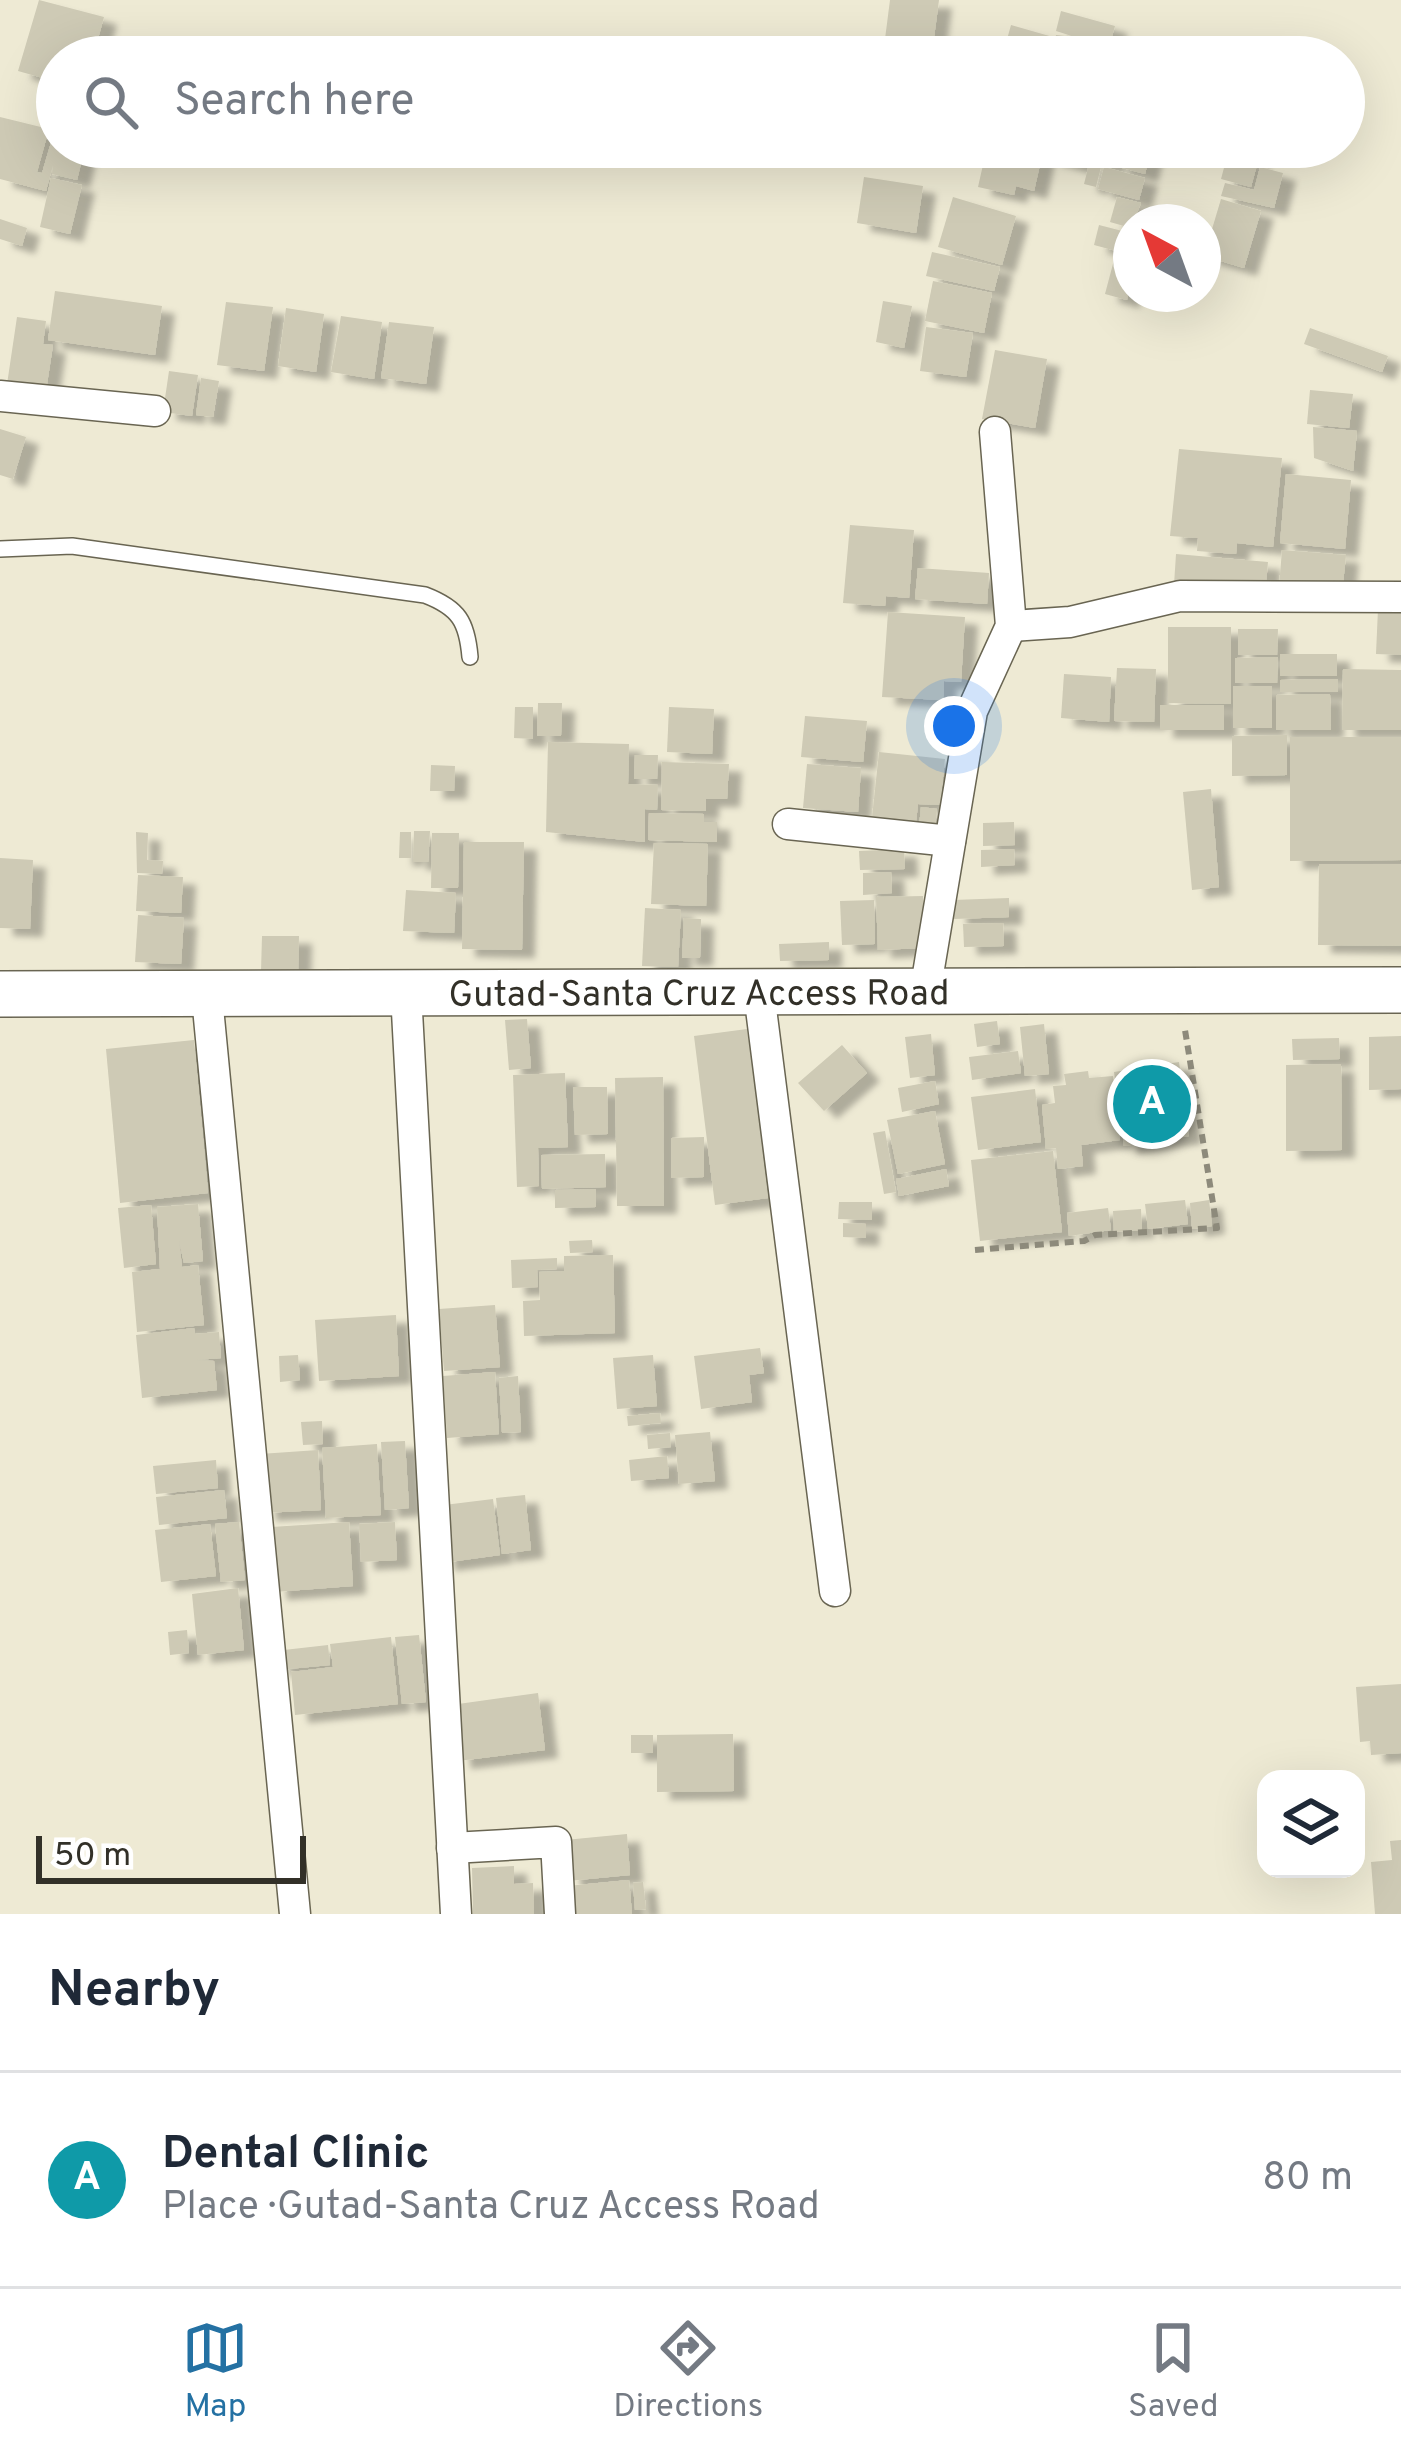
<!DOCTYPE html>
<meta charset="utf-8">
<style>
body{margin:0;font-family:Overpass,sans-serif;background:#f2f2f3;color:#1f2937}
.controls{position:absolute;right:36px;bottom:36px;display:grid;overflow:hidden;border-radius:24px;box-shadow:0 12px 48px #0002}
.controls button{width:108px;height:108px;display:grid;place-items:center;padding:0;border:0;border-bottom:3px solid #e0e1e3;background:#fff;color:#1f2937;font:60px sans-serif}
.compass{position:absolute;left:1113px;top:204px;width:108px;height:108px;border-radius:50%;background:#fff;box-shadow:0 12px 48px #0002;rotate:319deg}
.scale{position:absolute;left:36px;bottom:30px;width:270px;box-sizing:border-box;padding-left:12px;border:6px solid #323028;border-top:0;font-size:33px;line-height:42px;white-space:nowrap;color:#323028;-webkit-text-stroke:9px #fff;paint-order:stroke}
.you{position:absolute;left:954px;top:726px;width:42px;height:42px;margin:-30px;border:9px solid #fff;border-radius:50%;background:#1a73e8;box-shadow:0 0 0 18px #1a73e833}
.badge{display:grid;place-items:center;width:78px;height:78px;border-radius:50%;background:#2471a3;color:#fff;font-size:39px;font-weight:700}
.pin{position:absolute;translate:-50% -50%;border:6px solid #fff;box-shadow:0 3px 12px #0006}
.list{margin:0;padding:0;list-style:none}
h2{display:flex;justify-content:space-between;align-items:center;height:156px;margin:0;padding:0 48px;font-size:51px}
h2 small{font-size:39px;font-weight:400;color:#747a83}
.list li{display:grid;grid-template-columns:78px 1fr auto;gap:36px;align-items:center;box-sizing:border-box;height:216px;padding:0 48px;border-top:3px solid #e0e1e3}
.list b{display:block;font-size:45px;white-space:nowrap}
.list p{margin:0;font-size:39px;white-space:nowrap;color:#747a83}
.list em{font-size:39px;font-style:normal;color:#747a83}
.icon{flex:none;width:66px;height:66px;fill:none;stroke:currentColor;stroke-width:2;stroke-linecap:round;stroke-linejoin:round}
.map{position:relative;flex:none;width:1401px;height:1914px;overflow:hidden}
.search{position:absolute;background:#fff;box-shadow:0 12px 48px #0002;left:36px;right:36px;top:36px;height:132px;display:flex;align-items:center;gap:30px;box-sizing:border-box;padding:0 42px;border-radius:66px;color:#747a83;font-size:45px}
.sheet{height:372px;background:#fff}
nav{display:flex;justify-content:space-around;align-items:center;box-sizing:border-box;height:168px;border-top:3px solid #e0e1e3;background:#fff;font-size:33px;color:#747a83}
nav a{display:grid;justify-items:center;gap:6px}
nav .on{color:#2471a3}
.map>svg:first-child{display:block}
</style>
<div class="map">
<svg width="1401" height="1914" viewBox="0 0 1401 1914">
<defs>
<filter id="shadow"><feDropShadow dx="13" dy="8" stdDeviation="3" flood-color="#0004"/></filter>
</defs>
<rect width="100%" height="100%" fill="#eeead4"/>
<g fill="#cecab5" filter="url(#shadow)">
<polygon points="39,0 104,17 93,57 57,57 57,100 38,95 43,78 18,71"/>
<polygon points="890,0 939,0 933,45 885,39"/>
<polygon points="1061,11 1115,26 1106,57 1050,57 1056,35 1075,37 1056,31"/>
<polygon points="1011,25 1053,37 1047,57 1002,57"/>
<polygon points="0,117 49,129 37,172 42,173 57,122 57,147 85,147 77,180 52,174 53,165 46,191 0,179"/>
<polygon points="987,147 1044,147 1034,191 1016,186 1014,195 978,187"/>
<polygon points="1049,147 1089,147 1084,167 1047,157"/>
<polygon points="1094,147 1116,147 1111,165 1090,160"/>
<polygon points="1120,147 1152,147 1145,174 1115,166"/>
<polygon points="1228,153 1258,161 1251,187 1221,179"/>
<polygon points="1089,164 1101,167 1096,187 1084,184"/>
<polygon points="1104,167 1145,178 1139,200 1098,189"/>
<polygon points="1260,167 1283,173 1274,208 1221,196 1225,183 1254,190"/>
<polygon points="864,177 923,186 916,233 857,223"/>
<polygon points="51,178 82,185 70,234 40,227"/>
<polygon points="953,197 1016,216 1002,265 938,247"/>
<polygon points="1117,197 1141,203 1131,228 1110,222"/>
<polygon points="1221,199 1261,211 1244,268 1204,256"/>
<polygon points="0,219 27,228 22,246 0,239"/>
<polygon points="1099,225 1130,233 1124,253 1094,245"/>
<polygon points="932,252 1000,267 994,291 926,276"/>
<polygon points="1114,260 1131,264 1127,300 1105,294"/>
<polygon points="933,281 992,293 984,333 925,321"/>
<polygon points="55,291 162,306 155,355 48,340"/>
<polygon points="883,301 912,306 904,348 876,342"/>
<polygon points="226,302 273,307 264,371 217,365"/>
<polygon points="286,308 324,314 316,372 278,366"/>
<polygon points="341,316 382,322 374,379 331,372"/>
<polygon points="17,317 46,321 43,344 53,345 45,397 6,391"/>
<polygon points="389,322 434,327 426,384 381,378"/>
<polygon points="926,327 973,333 966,377 920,371"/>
<polygon points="1310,328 1388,356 1382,372 1304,344"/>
<polygon points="995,350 1047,359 1035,428 982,419"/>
<polygon points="169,371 198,375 192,416 163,412"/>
<polygon points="201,378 219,381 213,417 196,415"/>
<polygon points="1310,390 1353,394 1349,428 1307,424"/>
<polygon points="1313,427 1357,431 1353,471 1314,458"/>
<polygon points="0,429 26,437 13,479 0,475"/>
<polygon points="1179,449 1282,458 1273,547 1237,543 1236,554 1197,551 1198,538 1170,536"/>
<polygon points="1286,474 1351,480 1345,549 1280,543"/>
<polygon points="850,525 914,530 909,598 886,596 885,606 843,603"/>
<polygon points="1282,550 1346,555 1342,593 1279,587"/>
<polygon points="1176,554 1268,562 1265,593 1174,585"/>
<polygon points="918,568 989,573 987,604 915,599"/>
<polygon points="1378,609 1401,610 1401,655 1376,654"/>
<polygon points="888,612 965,617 961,682 944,681 943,700 882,697"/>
<polygon points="1168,627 1231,627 1231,704 1168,703"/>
<polygon points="1238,629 1278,629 1277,655 1238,655"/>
<rect x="1280" y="654" width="57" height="22"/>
<polygon points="1278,657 1277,683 1235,683 1235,658"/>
<polygon points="1117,668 1156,669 1154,722 1114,721"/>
<polygon points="1343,669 1401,670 1401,730 1342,730"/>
<polygon points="1064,674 1111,677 1109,722 1061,718"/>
<polygon points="1338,679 1338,692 1280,692 1280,680"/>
<rect x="1233" y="686" width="39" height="42"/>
<polygon points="1330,694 1331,730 1276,730 1276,695"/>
<polygon points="538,703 562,703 561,736 537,736"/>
<rect x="1160" y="705" width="64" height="25"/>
<polygon points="515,707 533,707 533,739 514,738"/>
<polygon points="669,707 714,709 712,754 667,752"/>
<polygon points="805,716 867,721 863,762 801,757"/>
<polygon points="1287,735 1287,775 1232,776 1232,736"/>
<polygon points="1290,737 1401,737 1401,860 1290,861"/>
<polygon points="548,742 629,744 628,784 658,785 657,810 645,809 645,842 546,832"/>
<polygon points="879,752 945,759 940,805 918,804 915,831 871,827"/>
<polygon points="635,755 658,755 657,779 634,779"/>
<polygon points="662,762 729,764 727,799 706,799 706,811 661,810"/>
<polygon points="807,764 861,768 858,812 803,808"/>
<polygon points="431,765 455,766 454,791 430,791"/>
<polygon points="1211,789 1219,887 1192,890 1183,792"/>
<polygon points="921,807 937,809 935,828 919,827"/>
<polygon points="649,813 704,814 704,822 717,822 717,842 648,840"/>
<polygon points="1014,822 1015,845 983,846 983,823"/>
<polygon points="414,831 430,831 428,862 413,862"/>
<polygon points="136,832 148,833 147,860 163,861 162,874 137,873"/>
<polygon points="400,832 411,832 411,858 399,858"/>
<polygon points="432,833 459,833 458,888 431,888"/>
<polygon points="464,842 524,842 522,950 462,949"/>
<polygon points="654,843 708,844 706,906 651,904"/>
<polygon points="904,849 905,869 860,870 859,851"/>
<polygon points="1014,849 1015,865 981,867 981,850"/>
<polygon points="0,858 33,860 30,929 0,928"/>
<polygon points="1319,864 1401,864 1401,946 1318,945"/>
<polygon points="891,872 892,893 863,895 863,873"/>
<polygon points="138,875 183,877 181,913 136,911"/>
<polygon points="406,890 456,893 454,933 403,931"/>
<polygon points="923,896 924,948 878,950 876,897"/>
<polygon points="1009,898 1009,917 954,919 953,900"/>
<polygon points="874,900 875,944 842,945 840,901"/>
<polygon points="645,908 681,910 678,967 642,966"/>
<polygon points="138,915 184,918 181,964 135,962"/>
<polygon points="684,918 701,919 700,958 682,958"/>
<polygon points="1003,923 1004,946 964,947 963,924"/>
<polygon points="262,936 299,936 298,973 261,972"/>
<polygon points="829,942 829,960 780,961 779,944"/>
<polygon points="527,1019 531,1068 509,1070 505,1020"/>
<polygon points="997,1021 1000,1044 977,1047 974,1024"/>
<polygon points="1044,1024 1049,1074 1025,1076 1020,1027"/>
<polygon points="747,1029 768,1198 715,1205 694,1036"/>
<polygon points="931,1034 935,1075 910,1078 905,1037"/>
<polygon points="1401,1036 1401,1089 1369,1090 1369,1037"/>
<polygon points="1339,1038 1340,1059 1293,1060 1292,1039"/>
<polygon points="194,1040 208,1193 120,1203 106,1049"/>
<polygon points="842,1045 867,1073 824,1111 798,1083"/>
<polygon points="1018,1051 1021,1073 972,1080 969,1057"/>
<polygon points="1179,1062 1189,1136 1124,1146 1114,1072"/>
<polygon points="1341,1064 1342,1150 1286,1151 1286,1065"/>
<polygon points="1088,1071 1089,1078 1113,1076 1120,1140 1081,1145 1083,1166 1058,1169 1056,1148 1046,1149 1042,1105 1055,1103 1053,1086 1066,1085 1064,1074"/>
<polygon points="565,1073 568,1147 538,1148 539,1186 517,1187 513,1075"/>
<polygon points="663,1077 664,1206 617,1206 615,1078"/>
<polygon points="935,1081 939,1104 902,1112 898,1088"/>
<polygon points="573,1087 607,1087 608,1134 575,1135"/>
<polygon points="1035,1089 1041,1142 978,1150 971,1097"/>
<polygon points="935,1111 945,1164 898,1174 887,1120"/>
<polygon points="885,1131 896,1192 884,1194 873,1133"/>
<polygon points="704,1137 704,1177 671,1178 671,1138"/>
<polygon points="1053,1151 1062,1232 980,1241 971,1160"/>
<polygon points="605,1154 606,1187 542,1189 541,1155"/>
<polygon points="946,1169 949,1186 899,1196 896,1179"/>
<polygon points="596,1189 596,1207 555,1208 555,1190"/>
<polygon points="1185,1200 1188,1224 1148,1229 1145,1204"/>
<polygon points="1209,1200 1212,1226 1192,1229 1190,1203"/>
<polygon points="839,1202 872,1202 872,1220 838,1219"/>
<polygon points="198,1204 203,1261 184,1263 179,1241 182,1267 198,1265 204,1325 137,1332 132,1272 160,1269 157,1207"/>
<polygon points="151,1205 156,1264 124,1268 118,1208"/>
<polygon points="1108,1208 1111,1230 1069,1236 1067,1213"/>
<polygon points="1141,1209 1142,1230 1114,1232 1113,1211"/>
<polygon points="843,1223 866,1224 866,1238 843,1237"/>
<polygon points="592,1240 593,1252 570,1253 569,1241"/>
<polygon points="613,1255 615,1333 524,1336 523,1301 540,1300 539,1272 564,1271 564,1256"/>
<polygon points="557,1258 557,1269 537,1270 538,1287 512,1288 511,1260"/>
<polygon points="495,1305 500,1367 444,1371 439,1309"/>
<polygon points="396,1315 399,1376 319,1381 315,1320"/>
<polygon points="194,1328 195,1334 219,1332 221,1358 197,1360 214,1361 217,1390 142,1398 136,1335"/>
<polygon points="760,1348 764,1373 749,1375 752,1402 701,1409 694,1356"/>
<polygon points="298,1355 300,1380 280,1382 279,1356"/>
<polygon points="653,1355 657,1406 617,1409 613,1358"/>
<polygon points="495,1372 499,1434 447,1438 443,1376"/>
<polygon points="518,1376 521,1432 502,1433 499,1378"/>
<polygon points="660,1413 661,1423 628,1426 627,1416"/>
<polygon points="322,1421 323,1444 303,1445 301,1422"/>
<polygon points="710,1432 715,1481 679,1484 675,1435"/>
<polygon points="670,1433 671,1447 648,1449 647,1435"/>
<polygon points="405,1441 409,1508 385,1510 381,1442"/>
<polygon points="377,1444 381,1515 326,1518 322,1448"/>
<polygon points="318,1450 321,1510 263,1513 260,1454"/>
<polygon points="667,1456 669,1478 631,1481 629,1460"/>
<polygon points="216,1460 218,1488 156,1494 153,1466"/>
<polygon points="224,1490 227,1518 159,1525 156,1497"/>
<polygon points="525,1495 531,1550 502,1554 496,1498"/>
<polygon points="493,1499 500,1555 442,1563 436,1506"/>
<polygon points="239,1522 245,1580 221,1582 215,1524"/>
<polygon points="349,1522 353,1586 274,1592 271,1527"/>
<polygon points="395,1522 397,1560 361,1562 359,1524"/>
<polygon points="210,1524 216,1576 161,1582 155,1530"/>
<polygon points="238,1588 244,1650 198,1655 192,1594"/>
<polygon points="187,1630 189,1653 170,1655 168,1632"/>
<polygon points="419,1635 426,1702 402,1704 395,1637"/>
<polygon points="391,1637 398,1704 295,1715 291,1672 333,1667 330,1644"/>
<polygon points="328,1645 330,1665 278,1670 275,1651"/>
<polygon points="1401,1684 1401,1753 1371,1755 1370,1741 1360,1742 1356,1687"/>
<polygon points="538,1693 545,1750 458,1761 451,1705"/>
<polygon points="733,1734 734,1791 657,1792 657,1735"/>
<rect x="631" y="1735" width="22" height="18"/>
<polygon points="627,1834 630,1875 568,1881 565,1840"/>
<polygon points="1401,1840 1401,1914 1375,1914 1371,1862 1392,1860 1390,1841"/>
<polygon points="514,1866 514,1884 533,1883 534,1914 473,1914 472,1868"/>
<polygon points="629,1880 632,1914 569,1914 567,1886"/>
<polygon points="643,1882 646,1909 635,1910 633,1883"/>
</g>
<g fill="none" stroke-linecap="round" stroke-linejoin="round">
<g stroke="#696552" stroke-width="18">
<path id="service" d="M0,549L72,546L425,595C459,608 467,622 470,657"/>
</g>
<g stroke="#696552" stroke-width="33">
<g id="minor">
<polyline points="0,396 155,411"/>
<polyline points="1011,626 1070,622 1180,596 1401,597"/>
<polyline points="788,824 950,841"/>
<polyline points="925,992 972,711 1011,626 995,432"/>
<polyline points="406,993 456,1914"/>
<polyline points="759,993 835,1591"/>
<polyline points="207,997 295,1914"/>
<polyline points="452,1848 556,1842 560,1914"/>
</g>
</g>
<g stroke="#696552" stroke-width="48">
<g id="secondary">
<path id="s1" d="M0,994L1401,990"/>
</g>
</g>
<polyline stroke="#8d8a7b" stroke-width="6" stroke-dasharray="9 6" stroke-linecap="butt" points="975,1250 1084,1241 1095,1235 1217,1228 1185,1030"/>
<use href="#service" stroke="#fff" stroke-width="15"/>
<use href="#minor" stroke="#fff" stroke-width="30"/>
<use href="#secondary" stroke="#fff" stroke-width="45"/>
</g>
<g text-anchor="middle" stroke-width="9" stroke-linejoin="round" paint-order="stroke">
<g font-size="36" fill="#323028" stroke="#fff">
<text dy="13" stroke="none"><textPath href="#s1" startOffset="699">Gutad-Santa Cruz Access Road</textPath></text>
</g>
</g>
</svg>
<div class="controls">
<button><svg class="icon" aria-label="layers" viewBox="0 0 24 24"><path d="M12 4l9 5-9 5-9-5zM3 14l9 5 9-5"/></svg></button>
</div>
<svg class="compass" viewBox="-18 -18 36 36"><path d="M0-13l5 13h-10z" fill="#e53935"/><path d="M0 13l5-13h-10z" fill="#747a83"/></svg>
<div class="scale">50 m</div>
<div class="you"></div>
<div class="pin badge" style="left:1152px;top:1104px;background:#0f9aa8">A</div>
<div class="search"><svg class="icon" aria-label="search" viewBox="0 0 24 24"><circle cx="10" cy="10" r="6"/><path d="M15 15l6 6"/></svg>Search here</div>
</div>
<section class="sheet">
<h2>Nearby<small></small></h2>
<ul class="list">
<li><span class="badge" style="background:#0f9aa8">A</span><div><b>Dental Clinic</b><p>Place · Gutad-Santa Cruz Access Road</p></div><em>80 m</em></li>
</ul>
</section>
<nav>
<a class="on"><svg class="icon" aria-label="map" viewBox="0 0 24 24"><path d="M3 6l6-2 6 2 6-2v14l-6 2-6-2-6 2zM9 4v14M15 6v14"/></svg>Map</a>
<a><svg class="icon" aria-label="directions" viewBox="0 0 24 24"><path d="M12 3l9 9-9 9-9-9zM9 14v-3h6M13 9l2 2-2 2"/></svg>Directions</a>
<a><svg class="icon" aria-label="saved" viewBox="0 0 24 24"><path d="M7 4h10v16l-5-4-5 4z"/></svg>Saved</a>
</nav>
